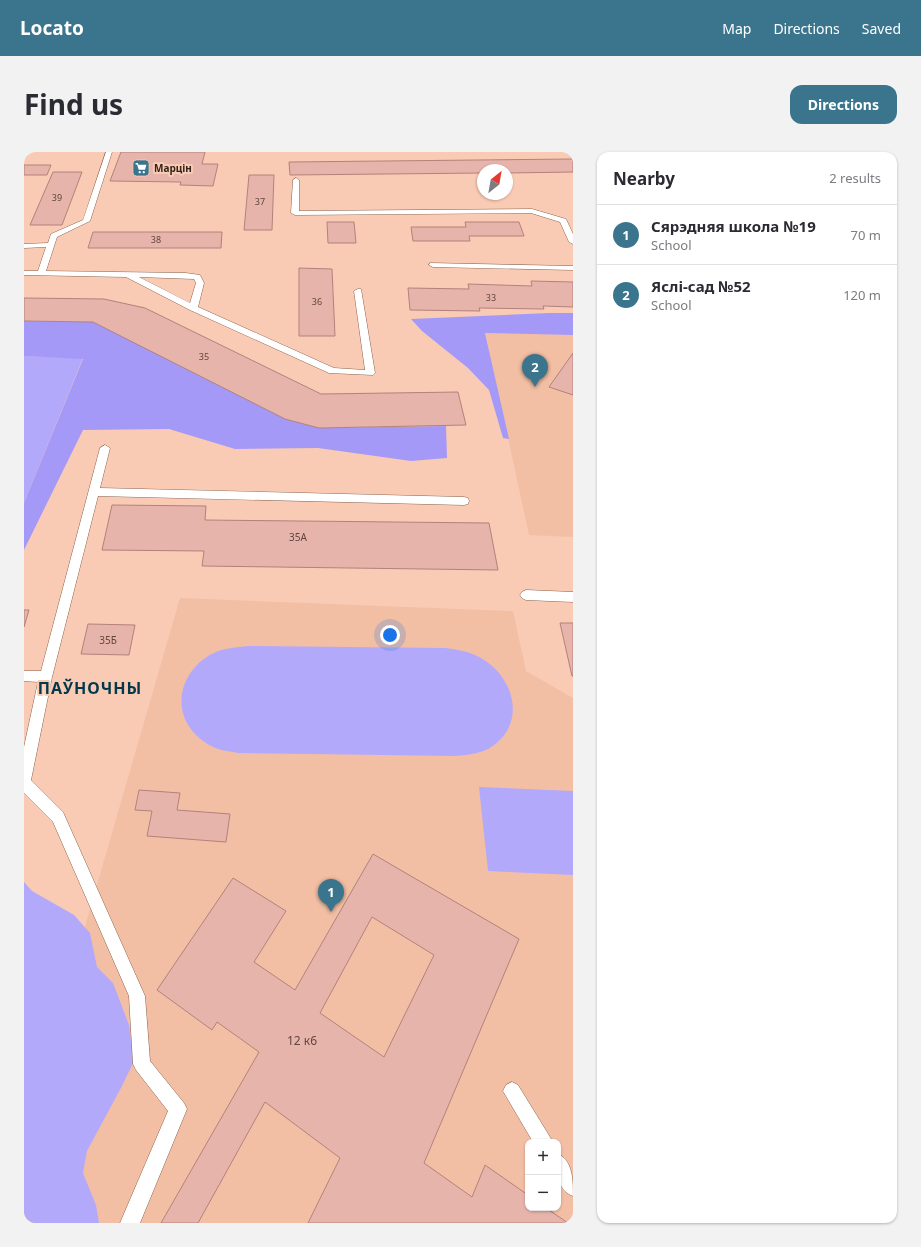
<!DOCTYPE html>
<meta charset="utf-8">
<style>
body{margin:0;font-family:"Noto Sans",sans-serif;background:#f2f2f3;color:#2b2b33}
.controls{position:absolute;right:12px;bottom:12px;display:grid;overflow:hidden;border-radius:8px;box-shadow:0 1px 3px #0004}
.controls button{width:36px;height:36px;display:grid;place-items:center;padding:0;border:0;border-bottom:1px solid #e1e1e2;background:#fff;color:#2b2b33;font:20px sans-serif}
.compass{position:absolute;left:453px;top:12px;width:36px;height:36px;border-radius:50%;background:#fff;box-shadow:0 1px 3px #0004;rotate:31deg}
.you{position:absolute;left:366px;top:483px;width:14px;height:14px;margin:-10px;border:3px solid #fff;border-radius:50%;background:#1a73e8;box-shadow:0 0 0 6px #1a73e833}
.badge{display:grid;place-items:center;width:26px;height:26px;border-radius:50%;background:#3a758d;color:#fff;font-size:13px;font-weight:700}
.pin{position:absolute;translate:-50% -33px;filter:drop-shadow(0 1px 2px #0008)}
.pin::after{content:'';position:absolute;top:21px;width:14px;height:12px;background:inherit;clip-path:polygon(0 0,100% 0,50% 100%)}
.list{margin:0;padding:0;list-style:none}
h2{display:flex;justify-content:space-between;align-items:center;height:52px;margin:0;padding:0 16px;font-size:17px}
h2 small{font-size:13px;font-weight:400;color:#7c7c81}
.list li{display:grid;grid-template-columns:26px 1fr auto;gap:12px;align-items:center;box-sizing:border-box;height:60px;padding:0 16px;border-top:1px solid #e1e1e2}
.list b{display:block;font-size:15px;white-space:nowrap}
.list p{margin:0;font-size:13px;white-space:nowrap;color:#7c7c81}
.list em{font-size:13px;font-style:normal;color:#7c7c81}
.map{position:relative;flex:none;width:549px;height:1071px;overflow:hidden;border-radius:12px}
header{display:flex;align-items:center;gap:24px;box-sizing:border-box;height:56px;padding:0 20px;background:#3a758d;color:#fff}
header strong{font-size:19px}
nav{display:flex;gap:22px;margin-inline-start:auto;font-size:14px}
.intro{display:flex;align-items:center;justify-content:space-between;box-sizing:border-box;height:96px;padding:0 24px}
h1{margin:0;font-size:28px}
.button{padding:10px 18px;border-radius:12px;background:#3a758d;color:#fff;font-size:14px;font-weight:700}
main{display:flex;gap:24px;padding:0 24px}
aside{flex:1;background:#fff;border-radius:12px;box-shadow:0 1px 3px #0004}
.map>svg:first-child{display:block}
</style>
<header>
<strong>Locato</strong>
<nav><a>Map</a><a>Directions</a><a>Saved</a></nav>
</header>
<div class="intro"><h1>Find us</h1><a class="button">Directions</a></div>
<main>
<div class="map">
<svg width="549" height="1071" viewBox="0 0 549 1071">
<rect width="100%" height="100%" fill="#f9cbb4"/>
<g fill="#f3bfa4" fill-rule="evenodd">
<polygon points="461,180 549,183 549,385 505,383"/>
<path d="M156,446L489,459L502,519L549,546V1071H0V985ZM504,990H534V1056H504Z"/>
</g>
<g fill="#b2a9fb">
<polygon points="0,204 59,206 0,351"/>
<path d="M225,494L421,496C432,497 441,499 451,503C490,520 506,573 464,597C454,602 442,603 431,604L214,601C203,599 192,598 182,591C143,566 153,516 194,499C204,496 214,495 225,494Z"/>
<polygon points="455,635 549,639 549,723 464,719"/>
<polygon points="0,730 8,739 50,763 66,781 73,815 89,831 105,873 110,909 98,934 63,999 59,1021 72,1053 75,1071 0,1071"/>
</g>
<g fill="#a599f8">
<polygon points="525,161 549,161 549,183 461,181 485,287 479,286 465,238 444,216 398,179 387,167"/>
<polygon points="0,169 69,170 295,276 422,274 423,306 387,309 294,296 211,297 145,277 59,278 0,398 0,351 59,207 0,204"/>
</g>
<g fill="#e7b4ac" stroke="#b2827b" fill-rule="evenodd">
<polygon points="97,0 181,0 178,12 194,12 189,34 156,33 157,30 86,29"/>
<polygon points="549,7 549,20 483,21 483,18 459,18 459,21 266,23 265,10"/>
<polygon points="0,13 27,13 23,23 0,23"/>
<polygon points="29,20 58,20 38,73 6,73"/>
<polygon points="225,23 250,23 248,78 220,78"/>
<polygon points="303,70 330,70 332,91 304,91"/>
<polygon points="441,70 495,70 500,84 445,84 446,89 389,89 387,75 442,75"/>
<polygon points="69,80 198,80 197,96 64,96"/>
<polygon points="275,116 308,117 311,184 275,184"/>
<polygon points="507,129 549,130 549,155 519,154 520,157 455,156 456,159 386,158 384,136 445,137 444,132 508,134"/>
<polygon points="0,146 80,147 121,156 297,242 434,240 442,273 295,276 261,267 69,170 0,169"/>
<polygon points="549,201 549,243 525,235"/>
<polygon points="88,353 182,354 181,368 465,371 474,418 178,414 180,399 78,398"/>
<polygon points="0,458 5,458 0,475"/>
<polygon points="536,471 549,471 549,524 548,524"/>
<polygon points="64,472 111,473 105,503 57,502"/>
<polygon points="115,638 156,641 153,658 206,662 202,690 123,684 128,659 111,658"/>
<path d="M349,702L495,787L400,1011L448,1045L461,1013L504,1043V1056H522L544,1071H284L316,1006L241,950L174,1071H137L235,900L193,870L188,878L133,838L209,726L262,759L230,810L271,838ZM348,765L410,803L360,905L296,861Z"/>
</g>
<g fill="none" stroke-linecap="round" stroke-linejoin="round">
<g stroke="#8c644f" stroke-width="1">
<g id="lane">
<path d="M82,0H88L66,69L33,85L22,119L162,121L176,123L180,131L174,155L310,216L341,218L330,139L334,137H337L351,221L349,223L305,221L166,158L102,125L0,123V119H14L22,95L0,96V92L24,91L27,82L59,68ZM115,125L170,127L172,131L166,151Z"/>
<polygon points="272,26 275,28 275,59 508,57 542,67 549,82 549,92 545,90 536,70 507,61 271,63 267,61 269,28"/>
<polygon points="406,111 549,114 549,118 409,115 405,113"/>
<polygon points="81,293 86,296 76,336 440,345 444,346 445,349 444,352 440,353 74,344 28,525 7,628 39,660 121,844 126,909 160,951 163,957 116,1071 96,1071 144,959 112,918 109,912 105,844 29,670 0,641 0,595 14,530 0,529 0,519 17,519 76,296"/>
<polygon points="502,438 549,440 549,450 502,448 498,446 496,443 498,440"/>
<polygon points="488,930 494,933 529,990 509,990 479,939 482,933"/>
<path d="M534,1002C549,1009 549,1028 549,1044C531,1037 534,1018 534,1002Z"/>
</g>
</g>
<use href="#lane" fill="#fff" fill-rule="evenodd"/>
</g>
<defs>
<g id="supermarket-square" transform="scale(0.9)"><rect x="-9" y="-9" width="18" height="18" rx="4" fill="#3a758d" stroke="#f9cbb4"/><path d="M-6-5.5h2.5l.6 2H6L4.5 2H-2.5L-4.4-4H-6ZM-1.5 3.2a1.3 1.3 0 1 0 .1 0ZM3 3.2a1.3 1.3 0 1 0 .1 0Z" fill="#fff"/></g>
</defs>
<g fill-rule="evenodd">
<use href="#supermarket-square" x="117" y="16"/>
</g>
<g text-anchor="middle" stroke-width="4" stroke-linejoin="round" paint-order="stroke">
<g font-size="9" fill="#60463e">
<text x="33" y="49">39</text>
<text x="236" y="53">37</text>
<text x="132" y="91">38</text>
<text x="467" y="149">33</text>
<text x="293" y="153">36</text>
<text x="180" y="208">35</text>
</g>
<g font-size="10" font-weight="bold" fill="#332219" stroke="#f9cbb4" text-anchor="start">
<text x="130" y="20">Марцін</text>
</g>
<g font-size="10" fill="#60463e">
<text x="274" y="389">35А</text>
<text x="84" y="492">35Б</text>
</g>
<g font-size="12" fill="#60463e">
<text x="278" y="893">12 к6</text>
</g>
<g font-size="16" font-weight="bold" letter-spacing="1" fill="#03384a" stroke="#f9cbb4">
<text x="66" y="542">ПАЎНОЧНЫ</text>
</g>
</g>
</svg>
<div class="controls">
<button>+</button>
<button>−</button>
</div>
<svg class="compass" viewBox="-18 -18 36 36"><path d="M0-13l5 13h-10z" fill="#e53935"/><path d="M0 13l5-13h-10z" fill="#7c7c81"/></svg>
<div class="you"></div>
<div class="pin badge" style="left:307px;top:760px">1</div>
<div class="pin badge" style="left:511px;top:235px">2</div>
</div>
<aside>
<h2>Nearby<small>2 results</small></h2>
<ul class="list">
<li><span class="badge">1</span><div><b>Сярэдняя школа №19</b><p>School</p></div><em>70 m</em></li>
<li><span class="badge">2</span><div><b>Яслі-сад №52</b><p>School</p></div><em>120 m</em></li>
</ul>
</aside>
</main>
